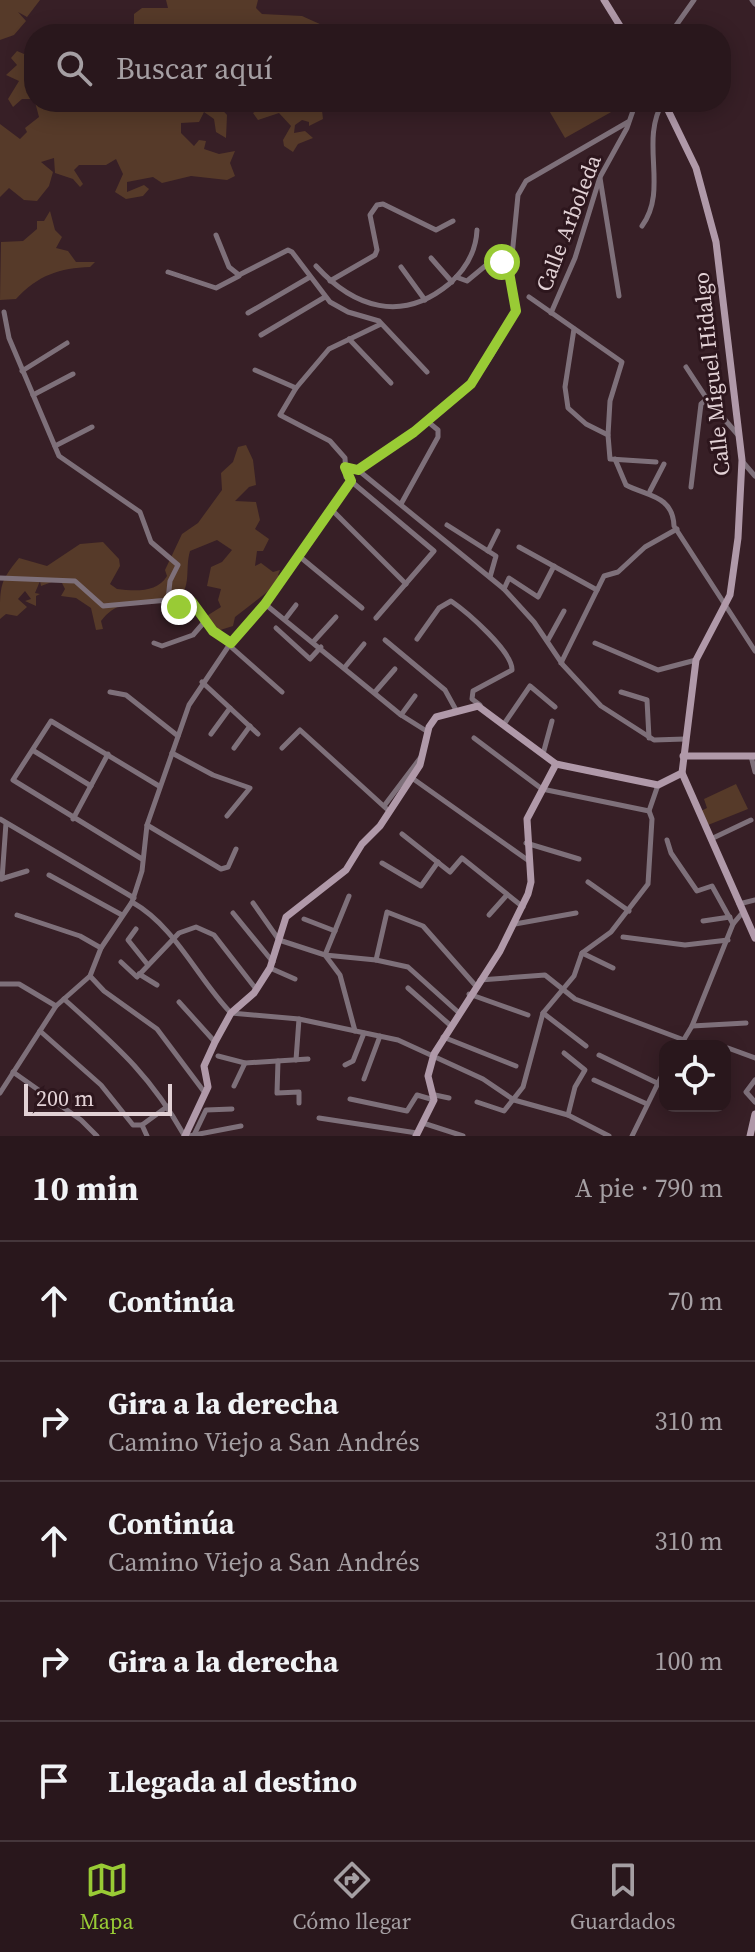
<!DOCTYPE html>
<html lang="es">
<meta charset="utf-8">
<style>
body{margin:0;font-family:"Source Serif 4",serif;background:#312025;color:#f1f3f6}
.controls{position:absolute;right:24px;bottom:24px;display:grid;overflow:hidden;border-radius:16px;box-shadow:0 4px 20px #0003}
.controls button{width:72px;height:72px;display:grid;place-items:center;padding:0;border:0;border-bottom:2px solid #45363b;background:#29171c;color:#f1f3f6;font:40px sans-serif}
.scale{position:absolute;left:24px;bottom:20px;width:148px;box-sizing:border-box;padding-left:8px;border:4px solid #e2d1d5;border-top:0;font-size:22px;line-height:28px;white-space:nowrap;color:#e2d1d5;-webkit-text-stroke:6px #2d161d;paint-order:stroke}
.stop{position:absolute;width:24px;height:24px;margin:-18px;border:6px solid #99cb35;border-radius:50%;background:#fff}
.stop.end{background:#99cb35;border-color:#fff;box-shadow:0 2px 8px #0008}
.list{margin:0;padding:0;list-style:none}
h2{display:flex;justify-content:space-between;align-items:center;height:104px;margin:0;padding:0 32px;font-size:34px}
h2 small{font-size:26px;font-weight:400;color:#a59fa3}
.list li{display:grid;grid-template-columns:52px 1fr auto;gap:24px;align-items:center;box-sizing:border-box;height:120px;padding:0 32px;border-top:2px solid #45363b}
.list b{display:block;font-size:30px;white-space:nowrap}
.list p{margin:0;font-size:26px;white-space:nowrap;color:#a59fa3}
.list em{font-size:26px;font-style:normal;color:#a59fa3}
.icon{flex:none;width:44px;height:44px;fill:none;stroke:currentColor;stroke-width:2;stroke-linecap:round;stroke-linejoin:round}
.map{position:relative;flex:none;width:755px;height:1136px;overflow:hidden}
.search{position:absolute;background:#29171c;box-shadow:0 4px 20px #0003;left:24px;right:24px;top:24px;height:88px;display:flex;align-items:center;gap:20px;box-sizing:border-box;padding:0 28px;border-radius:32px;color:#a59fa3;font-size:30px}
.sheet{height:704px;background:#29171c}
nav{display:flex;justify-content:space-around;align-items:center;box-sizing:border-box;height:112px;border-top:2px solid #45363b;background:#29171c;font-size:22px;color:#a59fa3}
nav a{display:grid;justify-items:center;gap:4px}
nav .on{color:#99cb35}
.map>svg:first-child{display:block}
</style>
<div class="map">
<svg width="755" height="1136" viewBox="0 0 755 1136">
<rect width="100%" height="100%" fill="#371f26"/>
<g fill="#563a29">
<polygon points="0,0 40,0 27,17 18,12 26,21 14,35 0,40"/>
<polygon points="166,0 258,0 256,8 262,14 302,16 342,34 106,34 134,25 134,14 142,8 168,8"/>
<polygon points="34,50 34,99 22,99 13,107 8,99 19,81 6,75 17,65 11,58 17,51 24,54"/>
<polygon points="35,102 157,102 163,106 180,102 216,103 227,115 226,138 216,132 214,119 204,112 199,122 181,123 181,133 194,146 199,140 206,141 204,149 219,154 235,151 230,163 235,176 227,180 191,176 162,183 153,177 127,182 127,192 144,185 149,189 143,196 126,199 115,192 123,174 116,159 106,165 79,165 74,170 83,184 80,187 73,179 55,173 54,158 41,162 53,172 49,186 37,201 24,200 9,188 0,197 0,124 20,139 27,132 25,128 39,117"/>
<polygon points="270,102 321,102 323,119 309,126 309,122 302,120 295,125 294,133 305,131 313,138 298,144 293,152 284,146 283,140 291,126 279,113 258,120 253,113"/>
<polygon points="544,102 629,102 565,138"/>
<path d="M50,211L55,230L62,237L56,248L68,251L76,262H95L90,267C60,268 38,275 16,299L0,300L1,242L23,241L37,229V221H44Z"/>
<path d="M246,445L253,460L256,485L249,487L235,501L256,502L260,520L255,529L269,539L263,551H257L255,566L261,563L273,572L280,570L278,575L284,579L235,617L233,626L217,631L205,617L221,607L218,600L221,589L207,586L211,567L222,562L232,550L217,540L190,551C184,571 194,593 171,601L175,611L172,615L166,610L167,602C141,604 119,597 101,621L103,629L96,630L91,608L76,598L61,596L65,589L60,579L41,586L40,581L35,593L40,594L36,596V606L25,601L31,599L25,591L18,599L27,607L17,616L6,614L0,619C0,584 0,582 19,558L47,566L80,544L103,542L119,559L120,566L110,584L117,589C135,591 157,593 167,576L165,570L182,534L198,523L222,490L221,473L233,462L238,447Z"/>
<polygon points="736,784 748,809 708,825 701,811 707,808 704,799"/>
</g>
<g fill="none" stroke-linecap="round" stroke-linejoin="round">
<g stroke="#7e707a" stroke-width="5">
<polyline points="752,0 755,4"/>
<polyline points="670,34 694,0"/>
<polyline points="600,178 619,296"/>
<path d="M642,226C669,189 639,142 663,102"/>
<polyline points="216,235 229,267 239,275 288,250 292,252 330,302 348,312 379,321 427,372"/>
<polyline points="431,258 452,282"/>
<path d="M316,266C354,308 402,323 449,284C465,270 476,252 477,230"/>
<polyline points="401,267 425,300"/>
<polyline points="168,272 216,288 239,276"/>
<polyline points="456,277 467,281 490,262 507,261 512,256 518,195 526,181 628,122"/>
<polyline points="330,281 375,255 377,250 370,215 377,205 383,204 436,230 453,221"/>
<polyline points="529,297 622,362 610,401 608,435"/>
<polyline points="4,312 9,338 59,456 140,512 151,542 178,565 170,581 168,600 179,607 192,602 213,631 282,692"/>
<polyline points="248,313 310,277"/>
<polyline points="551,313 575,258 600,177 627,128 636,102"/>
<polyline points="574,329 565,387 568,408 586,424 608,435 610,459 656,462"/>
<polyline points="261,335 325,297"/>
<polyline points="349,339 391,383"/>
<polyline points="686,367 707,399 738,435"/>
<polyline points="255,370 296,388"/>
<polyline points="22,371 67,343"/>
<polyline points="33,395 73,374"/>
<polyline points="55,446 92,427"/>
<path d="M615,459L626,485C646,496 673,495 674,526L755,651"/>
<polyline points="742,461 755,476"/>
<polyline points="345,467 358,470 504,589 534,622 563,665 601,706 654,740 685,739"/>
<path d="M358,470C395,442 438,419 470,384C489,364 503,335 516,311L507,261"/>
<polyline points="691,487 701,404 707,399"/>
<polyline points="650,491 664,464"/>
<polyline points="401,504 438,437 438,430 427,421"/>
<polyline points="331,509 406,584"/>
<polyline points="447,525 496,556 490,577"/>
<polyline points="519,547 597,590"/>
<polyline points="488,551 498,531"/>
<polyline points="299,556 362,608"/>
<polyline points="0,578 75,581 103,606 168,600"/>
<polyline points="504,589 509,578 538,597 554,566"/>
<polyline points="265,604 401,715 428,732"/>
<polyline points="286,618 296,605"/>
<polyline points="376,618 434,551 346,477 345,458 330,441 280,415 296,388 329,349 381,324"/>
<polyline points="276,628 310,659 321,647"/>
<path d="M417,639L439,608L451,601C467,612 513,652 512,670L473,691L472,699L480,705"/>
<polyline points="385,640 445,690 456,710"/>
<polyline points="548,640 564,611"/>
<polyline points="314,641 336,617"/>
<polyline points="154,643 162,646 193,635 206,620"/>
<polyline points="595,643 658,670 696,660"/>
<polyline points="561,663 604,576 618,572 645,547 677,529"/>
<polyline points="345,667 364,644"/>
<polyline points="202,682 258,734"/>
<polyline points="110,692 126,695 178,736"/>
<polyline points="375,692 395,669"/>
<polyline points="621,692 647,700 649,738"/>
<polyline points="401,715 415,696"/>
<polyline points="504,724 530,686 555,707"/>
<polyline points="211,734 230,708"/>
<polyline points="474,738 542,789 649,811"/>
<polyline points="234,748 250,726"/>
<polyline points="282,748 300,730 389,811"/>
<polyline points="34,751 91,786"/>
<polyline points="172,753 213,775 250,788 227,816"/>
<polyline points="543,754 552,721"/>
<polyline points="751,756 755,772"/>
<polyline points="412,778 529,861"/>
<polyline points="384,806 421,757"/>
<polyline points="0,819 134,898"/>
<polyline points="73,819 108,754"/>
<polyline points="147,825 221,869 228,867 236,849"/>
<polyline points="402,834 450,872 462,858 523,907"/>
<polyline points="711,839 751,820"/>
<polyline points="667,840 671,853 697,891 712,886 733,924"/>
<polyline points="526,843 579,859"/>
<polyline points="142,859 13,780 51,721 159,786"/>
<polyline points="382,863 421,886 438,862"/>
<polyline points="49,875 122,915"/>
<polyline points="1,879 27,871"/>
<polyline points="2,879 6,823"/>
<polyline points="588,882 629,911"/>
<polyline points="349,896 325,955 376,960 408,967 458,1012"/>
<path d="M132,902C176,927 197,978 231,1013L299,1019L398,1040L483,1079L514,1100L568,1115L609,1136"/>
<polyline points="253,903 279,940 325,955 340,975 355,1031"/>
<polyline points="739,904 755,900"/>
<polyline points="233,913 273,962"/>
<polyline points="17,915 80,936 101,948"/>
<polyline points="489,915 506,896"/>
<polyline points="304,919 335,931"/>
<polyline points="703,921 730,917"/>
<polyline points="515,924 576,913"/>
<polyline points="136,929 128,940 148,965"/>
<polyline points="623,937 685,945 728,940"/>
<polyline points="582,953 613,968"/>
<polyline points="376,960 387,912 423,926 475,985"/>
<polyline points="121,962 137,977 179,933 196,927 214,935 256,989"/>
<polyline points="270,968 295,979"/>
<polyline points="139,974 157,985"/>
<polyline points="90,976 104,991 157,1029 205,1093"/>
<polyline points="480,980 545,975 575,999 684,1040"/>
<polyline points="0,984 19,984 56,1006"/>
<polyline points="408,988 450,1025"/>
<polyline points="469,994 528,1015"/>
<path d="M64,999C115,1045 149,1073 184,1135"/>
<polyline points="179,1002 215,1042"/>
<polyline points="543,1013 586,1046"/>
<polyline points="692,1026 746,1023"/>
<polyline points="40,1031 101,1085 133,1125 142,1125 147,1136"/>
<polyline points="443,1037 516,1066"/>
<polyline points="680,1046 692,1026 733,924 743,912"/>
<polyline points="728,1048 755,1058"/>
<polyline points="564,1053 585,1070 575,1087 568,1115"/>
<polyline points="599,1055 657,1083"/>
<polyline points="218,1056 245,1063 308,1059"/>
<polyline points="296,1060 299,1019"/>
<polyline points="278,1061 277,1093 299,1092 299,1103"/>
<polyline points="345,1065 353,1061 364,1033"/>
<polyline points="13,1072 81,1120 97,1136"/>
<polyline points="364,1079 380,1036"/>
<polyline points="594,1080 647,1104"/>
<polyline points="755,1080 746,1092 755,1102"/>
<polyline points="234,1086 245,1063"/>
<polyline points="0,1093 56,1006 90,976 101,948 132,902 142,871 147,825 189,705 236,635 265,604 351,481"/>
<polyline points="435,1095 449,1098"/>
<polyline points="350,1099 407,1111 417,1095 434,1100"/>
<polyline points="477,1102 504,1111 523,1087 543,1013 574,976 582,953 611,932 648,884 652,819 649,811 658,785"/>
<polyline points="319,1118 417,1133"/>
<polyline points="423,1123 463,1136"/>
<polyline points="142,1125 168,1106"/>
<polyline points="194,1135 206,1110 232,1109"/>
<polyline points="189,1136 241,1126"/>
<polyline points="632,1136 665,1069"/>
</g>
<g stroke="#b099a9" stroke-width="7">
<polyline points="604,0 625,34"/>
<polyline points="664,102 696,168 716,242 742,460 738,538 730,595 696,660 682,773 755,938"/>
<polyline points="683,756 755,756"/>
<polyline points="185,1136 208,1087 204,1066 215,1042 231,1013 254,993 270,968 286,917 346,870 362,844 380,826 420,765 429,727 436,717 478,706 556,764 658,785 682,773"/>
<polyline points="416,1136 434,1100 428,1076 434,1054 500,951 528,894 531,882 527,819 556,764"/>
<polyline points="750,1136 755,1114"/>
</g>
</g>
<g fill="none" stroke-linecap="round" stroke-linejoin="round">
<polyline stroke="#99cb35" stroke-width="10" points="179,607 192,602 213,631 231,643 265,604 351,481 345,467 358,470 414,432 471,384 516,311 507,261 502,262"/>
</g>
<g text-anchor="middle" stroke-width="6" stroke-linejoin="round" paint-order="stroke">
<g font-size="22" fill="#e2d1d5" stroke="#2d161d">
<text transform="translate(568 223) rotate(-69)" y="8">Calle Arboleda</text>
<text transform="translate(711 374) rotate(-96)" y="8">Calle Miguel Hidalgo</text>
</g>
</g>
</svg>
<div class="controls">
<button><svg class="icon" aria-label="locate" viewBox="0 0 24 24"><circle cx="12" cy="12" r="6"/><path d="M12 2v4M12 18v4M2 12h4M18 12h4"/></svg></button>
</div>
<div class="scale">200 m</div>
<div class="stop" style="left:502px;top:262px"></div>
<div class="stop end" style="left:179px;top:607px"></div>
<div class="search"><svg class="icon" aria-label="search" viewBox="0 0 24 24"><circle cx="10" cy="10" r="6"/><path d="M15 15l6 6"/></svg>Buscar aquí</div>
</div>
<section class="sheet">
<h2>10 min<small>A pie · 790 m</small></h2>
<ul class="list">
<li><svg class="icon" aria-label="ahead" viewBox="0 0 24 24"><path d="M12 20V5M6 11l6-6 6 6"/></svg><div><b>Continúa</b></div><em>70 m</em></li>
<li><svg class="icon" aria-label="right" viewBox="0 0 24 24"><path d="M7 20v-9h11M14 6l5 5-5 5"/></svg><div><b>Gira a la derecha</b><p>Camino Viejo a San Andrés</p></div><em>310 m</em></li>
<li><svg class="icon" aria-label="ahead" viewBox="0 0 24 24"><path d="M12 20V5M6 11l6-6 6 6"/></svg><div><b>Continúa</b><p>Camino Viejo a San Andrés</p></div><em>310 m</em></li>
<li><svg class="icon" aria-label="right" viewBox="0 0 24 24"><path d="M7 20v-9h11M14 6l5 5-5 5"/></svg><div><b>Gira a la derecha</b></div><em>100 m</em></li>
<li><svg class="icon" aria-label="arrive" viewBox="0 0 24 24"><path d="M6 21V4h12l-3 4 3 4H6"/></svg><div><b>Llegada al destino</b></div></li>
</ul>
</section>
<nav>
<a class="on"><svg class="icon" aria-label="map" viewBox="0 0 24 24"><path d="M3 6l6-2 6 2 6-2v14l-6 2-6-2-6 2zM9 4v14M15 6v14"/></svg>Mapa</a>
<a><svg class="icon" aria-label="directions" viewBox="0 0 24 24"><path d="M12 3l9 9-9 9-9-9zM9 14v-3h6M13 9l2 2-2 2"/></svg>Cómo llegar</a>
<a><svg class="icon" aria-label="saved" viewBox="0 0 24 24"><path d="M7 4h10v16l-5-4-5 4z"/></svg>Guardados</a>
</nav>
